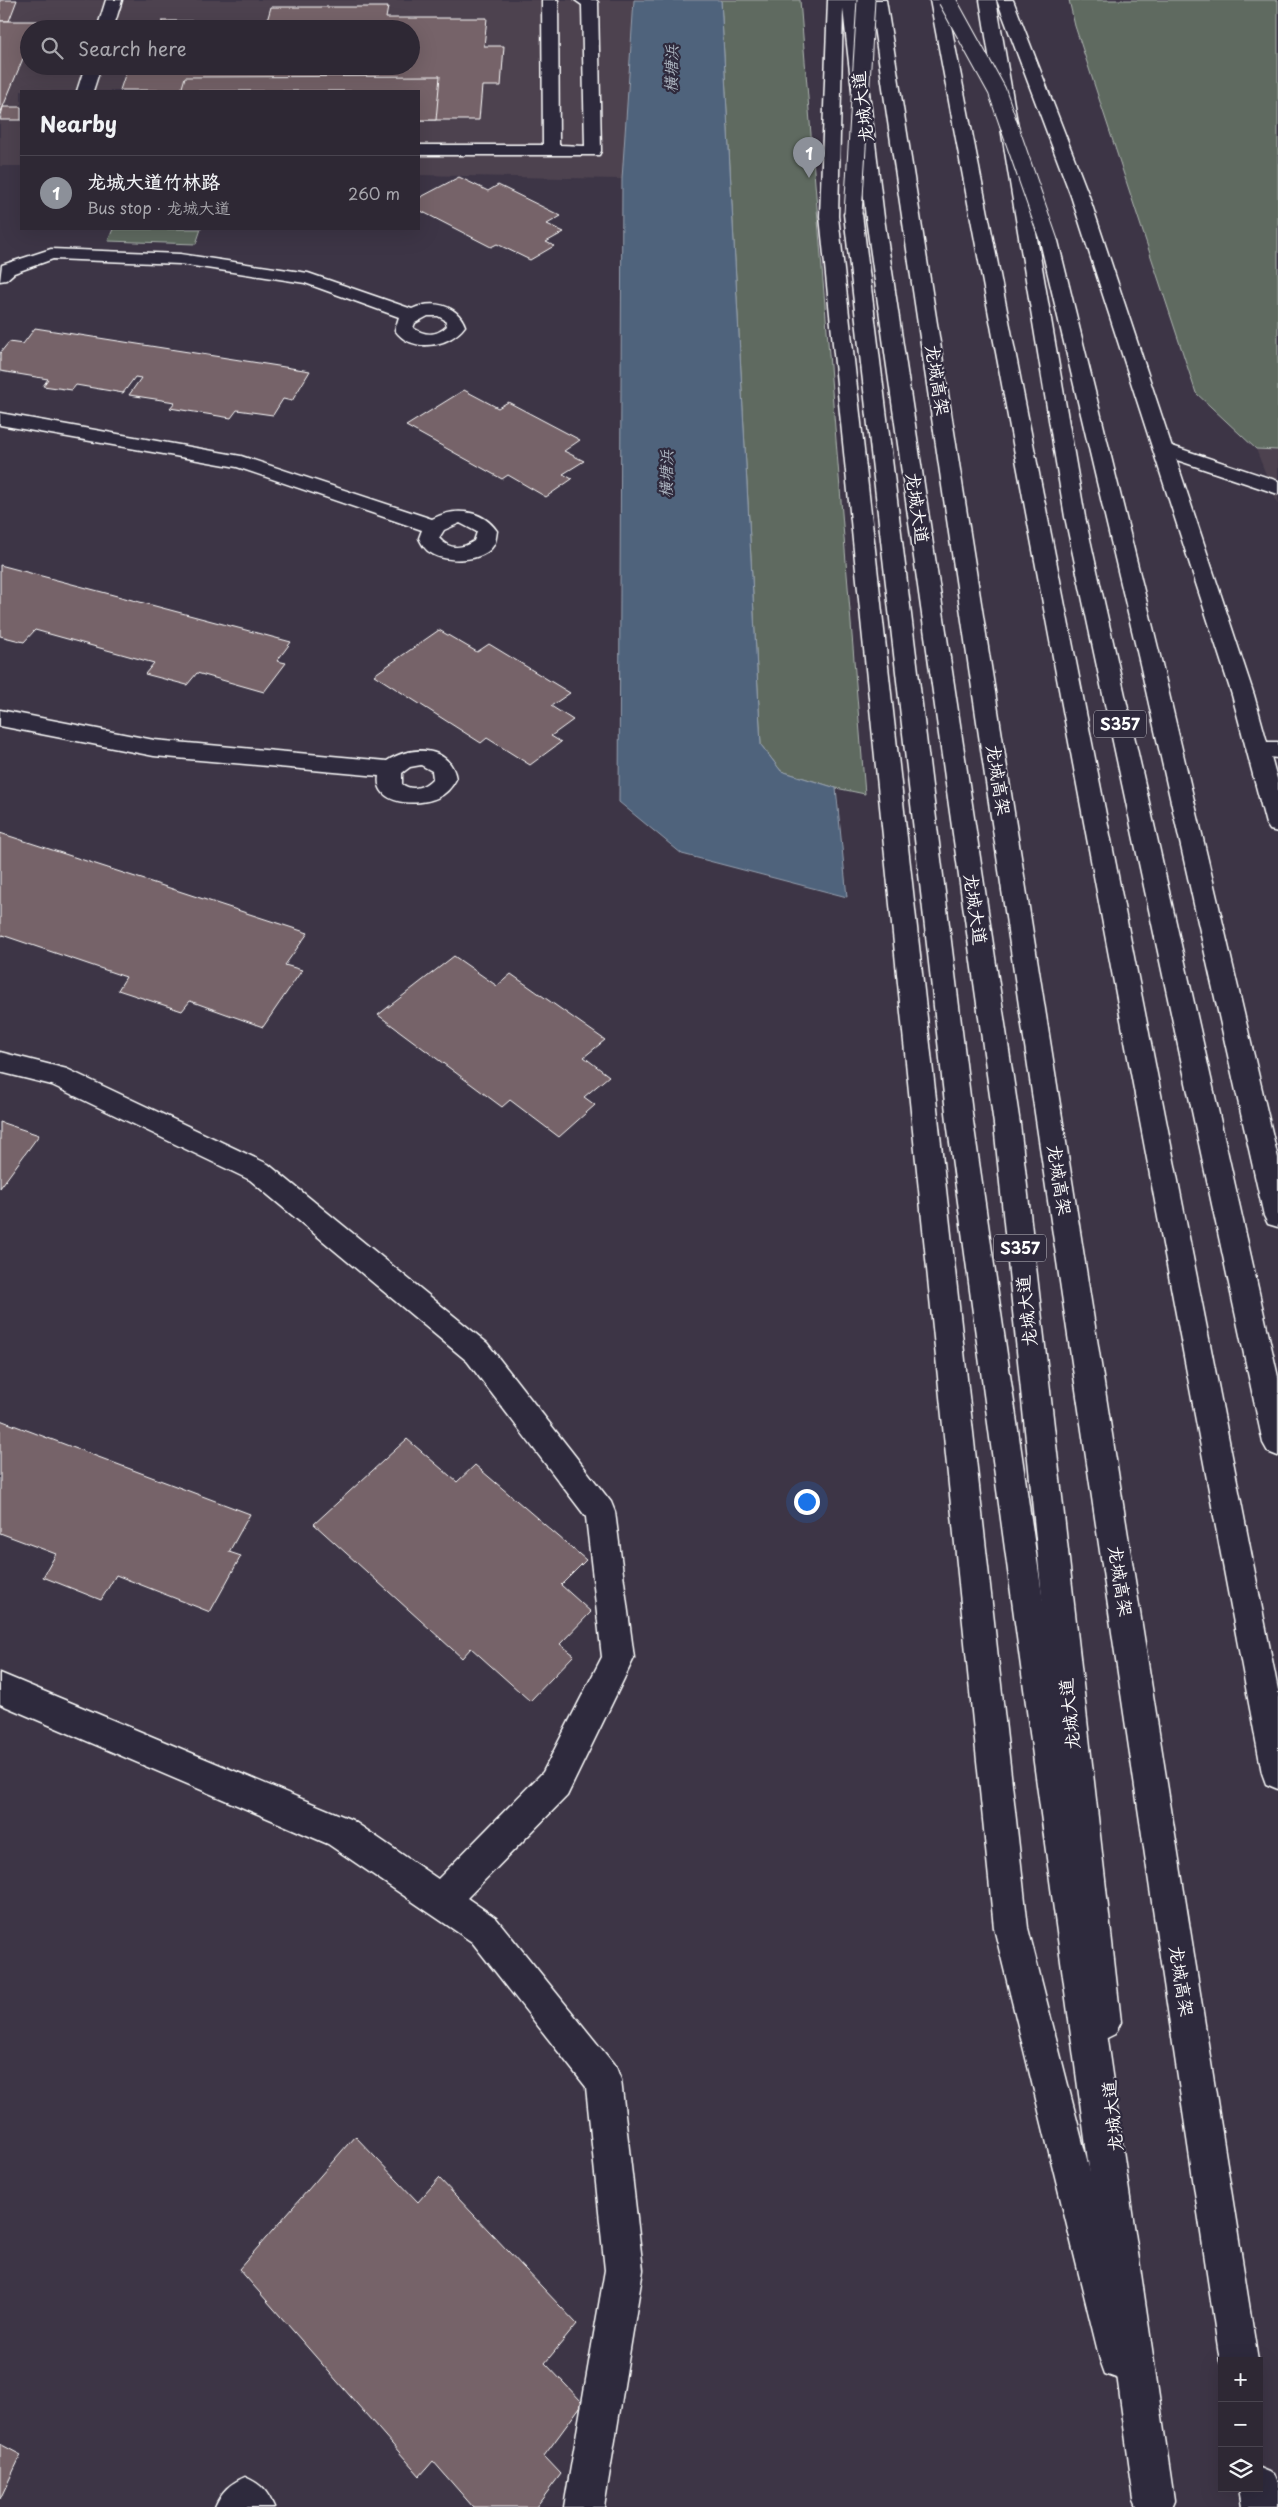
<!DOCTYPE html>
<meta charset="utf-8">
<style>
body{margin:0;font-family:"Playpen Sans","LXGW WenKai TC",sans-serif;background:#36303c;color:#f1f3f6}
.controls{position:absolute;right:15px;bottom:15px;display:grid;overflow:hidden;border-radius:0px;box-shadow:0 5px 20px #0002}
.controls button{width:45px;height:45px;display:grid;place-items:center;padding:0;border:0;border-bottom:1px solid #49444f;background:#2e2834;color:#f1f3f6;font:25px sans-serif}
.you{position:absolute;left:806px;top:1501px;width:18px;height:18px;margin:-12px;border:4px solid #fff;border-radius:50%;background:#1a73e8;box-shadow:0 0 0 8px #1a73e833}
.badge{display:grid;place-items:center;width:32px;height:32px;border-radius:50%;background:#8c9099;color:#fff;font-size:16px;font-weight:700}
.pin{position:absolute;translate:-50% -41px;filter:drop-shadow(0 1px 2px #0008)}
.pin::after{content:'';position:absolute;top:26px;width:18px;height:15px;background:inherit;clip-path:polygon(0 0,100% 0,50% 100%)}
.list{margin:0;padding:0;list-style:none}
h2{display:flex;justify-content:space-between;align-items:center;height:65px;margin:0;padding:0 20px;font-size:21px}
h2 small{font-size:16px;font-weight:400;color:#a7a6ac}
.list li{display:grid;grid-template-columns:32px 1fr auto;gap:15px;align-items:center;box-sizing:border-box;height:75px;padding:0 20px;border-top:1px solid #49444f}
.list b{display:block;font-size:19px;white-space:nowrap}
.list p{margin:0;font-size:16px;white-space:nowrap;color:#a7a6ac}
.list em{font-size:16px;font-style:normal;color:#a7a6ac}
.icon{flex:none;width:28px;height:28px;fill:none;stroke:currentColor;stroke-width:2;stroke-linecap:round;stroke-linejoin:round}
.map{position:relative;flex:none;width:1278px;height:2507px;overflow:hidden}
.search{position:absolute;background:#2e2834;box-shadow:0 5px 20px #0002;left:20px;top:20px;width:400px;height:55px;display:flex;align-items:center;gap:12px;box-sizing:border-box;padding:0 18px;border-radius:28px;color:#a7a6ac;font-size:19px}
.panel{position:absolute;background:#2e2834;box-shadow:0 5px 20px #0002;left:20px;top:90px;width:400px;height:140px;border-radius:0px}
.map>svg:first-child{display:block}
</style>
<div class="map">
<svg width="1278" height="2507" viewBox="0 0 1278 2507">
<rect width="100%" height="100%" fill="#3d3546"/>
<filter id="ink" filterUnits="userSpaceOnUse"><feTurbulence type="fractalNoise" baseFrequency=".02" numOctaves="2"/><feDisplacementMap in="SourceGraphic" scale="10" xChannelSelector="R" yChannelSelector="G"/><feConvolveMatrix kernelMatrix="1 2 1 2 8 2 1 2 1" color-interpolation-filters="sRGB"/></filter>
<g filter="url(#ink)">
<g fill="#4e4350" fill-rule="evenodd">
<path d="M0,0H634L622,179L419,175V91H21V166H0ZM29,29H411V66H29Z"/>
<polygon points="1256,449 1278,450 1278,505"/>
</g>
<g fill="#5e6b61" stroke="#aeb5b0">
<polygon points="721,0 800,0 865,794 836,788 781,771 761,745"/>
<polygon points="1069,0 1278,0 1278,450 1256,449 1196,393 1075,26"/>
<polygon points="113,229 201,229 196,244 108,241"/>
</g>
<polygon fill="#50637b" stroke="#96a1b0" points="634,0 721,0 761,745 781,771 836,788 847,897 682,854 619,802 622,179"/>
<g fill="#766369" stroke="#fff">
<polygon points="0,0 17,0 9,21 0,21"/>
<polygon points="271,7 388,7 386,18 487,18 484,46 504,46 501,86 482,86 479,120 419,120 419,91 120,90 128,66 411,66 411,29 160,29 162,21 267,21"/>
<polygon points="0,21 38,21 35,29 29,29 29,44 0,114"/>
<polygon points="440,76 436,120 419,120 419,91 181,91 185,77"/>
<polygon points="3,107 21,107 21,120 0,120"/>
<polygon points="459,177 488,191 498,185 561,216 547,224 564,232 546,242 554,246 530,260 497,244 491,247 419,210 419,198"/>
<polygon points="35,328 310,371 292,401 283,399 273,415 237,410 231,418 170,408 175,402 129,395 141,378 135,377 123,393 76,385 72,390 43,386 48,379 0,371 0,353 9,342 23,344"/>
<polygon points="464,390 498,408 508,402 580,440 564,451 584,461 563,474 572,479 546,497 508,475 502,479 406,426"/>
<polygon points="0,565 291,642 277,661 286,663 264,692 197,673 187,685 145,674 154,663 35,630 24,642 0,636"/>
<polygon points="439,630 477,652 489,644 570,693 551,706 573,720 551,736 561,742 530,765 487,738 481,743 374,675"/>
<polygon points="0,833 308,933 285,965 302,970 263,1027 190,1001 182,1011 118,990 126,977 2,935 0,938"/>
<polygon points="454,956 497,986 511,974 605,1040 584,1057 609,1076 584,1097 595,1105 559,1137 510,1100 502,1107 378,1015"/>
<polygon points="0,1122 39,1135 0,1188"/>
<polygon points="0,1420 250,1514 229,1552 241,1556 210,1612 116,1575 101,1600 43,1577 56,1554 0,1533"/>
<polygon points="407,1439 457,1482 475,1465 586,1560 561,1585 591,1612 560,1644 574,1655 530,1701 471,1648 462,1658 314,1524"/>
<polygon points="355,2136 418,2202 439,2178 577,2324 545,2363 583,2403 544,2456 561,2474 536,2507 473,2507 433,2461 420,2476 239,2269"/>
<polygon points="0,2444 21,2455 0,2499"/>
</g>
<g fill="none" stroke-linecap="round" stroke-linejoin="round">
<g stroke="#fff" stroke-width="3">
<g id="service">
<polygon points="106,0 122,0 113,29 97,29"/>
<polygon points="542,0 558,0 559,145 585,146 582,5 575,0 596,0 598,2 601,151 599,155 419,155 419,145 543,145"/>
<polygon points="85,66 101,66 93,91 77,91"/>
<path d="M51,249L180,254L308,273L412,309C432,299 458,305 465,326C450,347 411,354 395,330L399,317L305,283L180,264L53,259L14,273L6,280L0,281L2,265ZM428,316H438L445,320L447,326C437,336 425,336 413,328L415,323Z"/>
<path d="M0,413L241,456L432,519C454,507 482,509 497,531C496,536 496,542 493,546C483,562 445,563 431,553C425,550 422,544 419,538L422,530L237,467L0,425ZM460,523L477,532L474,541C462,549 449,550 439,538L444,530Z"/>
<polygon points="1163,443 1278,481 1278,494 1156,453 1153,449 1156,445"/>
<path d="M0,710L154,740L387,761C410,745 451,745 456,779C452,787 446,794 437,798C419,806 374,806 379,776L154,756L0,726ZM421,765L432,771L433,778C425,787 412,792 402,784V773L410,767Z"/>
<polygon points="1258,742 1278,742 1278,758 1250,755 1247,750 1250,745"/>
<polygon points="0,1052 67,1069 268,1164 487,1343 611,1502 615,1512 634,1658 567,1796 467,1898 496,1918 616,2067 621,2080 643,2270 604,2507 564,2507 605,2270 586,2087 472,1942 328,1844 0,1704 0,1673 352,1820 438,1879 543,1772 602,1657 586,1517 467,1361 250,1180 52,1085 0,1072"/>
<path d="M245,2477C261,2484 267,2491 274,2507H215C222,2491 229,2484 245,2477Z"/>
</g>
</g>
<g stroke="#fff" stroke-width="3">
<g id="primary">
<polygon points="828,0 858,0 884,218 1020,1124 1121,2022 1115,2034 1103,2040 1091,2034 1085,2022 994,1124 866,218 843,8 838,216 1028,1928 1138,2360 1133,2374 1119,2379 1105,2374 1100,2360 994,1928 820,216"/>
<polygon points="980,0 996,0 1085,517 1278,1377 1278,1456 1268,1452 1263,1443 1065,517"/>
<polygon points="997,0 1013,0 1089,196 1254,695 1278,782 1278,832 1270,830 1266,824 1232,695 1071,196"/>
</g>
</g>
<g stroke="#fff" stroke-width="3">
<g id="trunk">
<polygon points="870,0 886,0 1258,2361 1222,2361 1222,2366 1220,2361"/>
<polygon points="930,0 946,0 1278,1690 1278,1789 1266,1784 1262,1773"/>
<polygon points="853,209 859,210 862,214 973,1121 1174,2500 1171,2507 1137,2507 1134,2500 947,1121 844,214 847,210"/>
<polygon points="1049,236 1055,237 1058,241 1162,664 1278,1158 1278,1227 1268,1224 1264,1216 1140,664 1040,241 1043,237"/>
<polygon points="1259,2468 1273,2474 1278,2486 1278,2507 1242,2507 1239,2488 1259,2488"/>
</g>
</g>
<use href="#service" fill="#2f2a3d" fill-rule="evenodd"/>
<use href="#primary" fill="#2f2a3d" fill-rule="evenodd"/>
<use href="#trunk" fill="#2f2a3d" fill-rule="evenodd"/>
<g stroke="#fff" stroke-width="19" stroke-linecap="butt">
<g id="trunk-bridge">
<polyline points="947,0 997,91 1049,241"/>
<polyline points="853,214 866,0"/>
</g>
</g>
<use href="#trunk-bridge" stroke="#2f2a3d" stroke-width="17"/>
</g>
</g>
<g text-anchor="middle" stroke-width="4.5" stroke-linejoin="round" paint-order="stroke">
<g font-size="16" font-style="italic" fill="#b0b9c4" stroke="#2f2a3d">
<text transform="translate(671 69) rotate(-89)" y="6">横塘浜</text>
<text transform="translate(666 474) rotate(-89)" y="6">横塘浜</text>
</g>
<g fill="#2f2a3d" stroke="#c1bfc5" stroke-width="1">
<rect x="1094" y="710.5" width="52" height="27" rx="4"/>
<rect x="994" y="1234.5" width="52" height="27" rx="4"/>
</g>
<g font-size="16" font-weight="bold" fill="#fff">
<text x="1120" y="730">S357</text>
<text x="1020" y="1254">S357</text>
</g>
<g font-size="18" fill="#fff" stroke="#2f2a3d">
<text transform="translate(863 107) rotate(-97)" y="6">龙城大道</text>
<text transform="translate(937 380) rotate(81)" y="6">龙城高架</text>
<text transform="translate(917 508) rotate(82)" y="6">龙城大道</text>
<text transform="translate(998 780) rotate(81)" y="6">龙城高架</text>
<text transform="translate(975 909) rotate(82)" y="6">龙城大道</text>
<text transform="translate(1059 1180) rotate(81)" y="6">龙城高架</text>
<text transform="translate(1027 1311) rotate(-96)" y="6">龙城大道</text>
<text transform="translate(1120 1581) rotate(81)" y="6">龙城高架</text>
<text transform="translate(1070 1714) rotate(-96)" y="6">龙城大道</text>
<text transform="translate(1181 1981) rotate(81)" y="6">龙城高架</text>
<text transform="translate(1113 2116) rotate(-96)" y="6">龙城大道</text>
</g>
</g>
</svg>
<div class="controls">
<button>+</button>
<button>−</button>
<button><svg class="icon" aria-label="layers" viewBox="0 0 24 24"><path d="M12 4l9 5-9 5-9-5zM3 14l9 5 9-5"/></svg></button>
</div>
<div class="you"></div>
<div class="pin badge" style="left:809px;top:178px">1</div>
<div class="search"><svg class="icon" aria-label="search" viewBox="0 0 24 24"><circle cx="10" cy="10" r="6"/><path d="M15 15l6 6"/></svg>Search here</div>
<section class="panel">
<h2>Nearby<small></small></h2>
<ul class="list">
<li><span class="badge">1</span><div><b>龙城大道竹林路</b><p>Bus stop · 龙城大道</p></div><em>260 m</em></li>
</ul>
</section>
</div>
